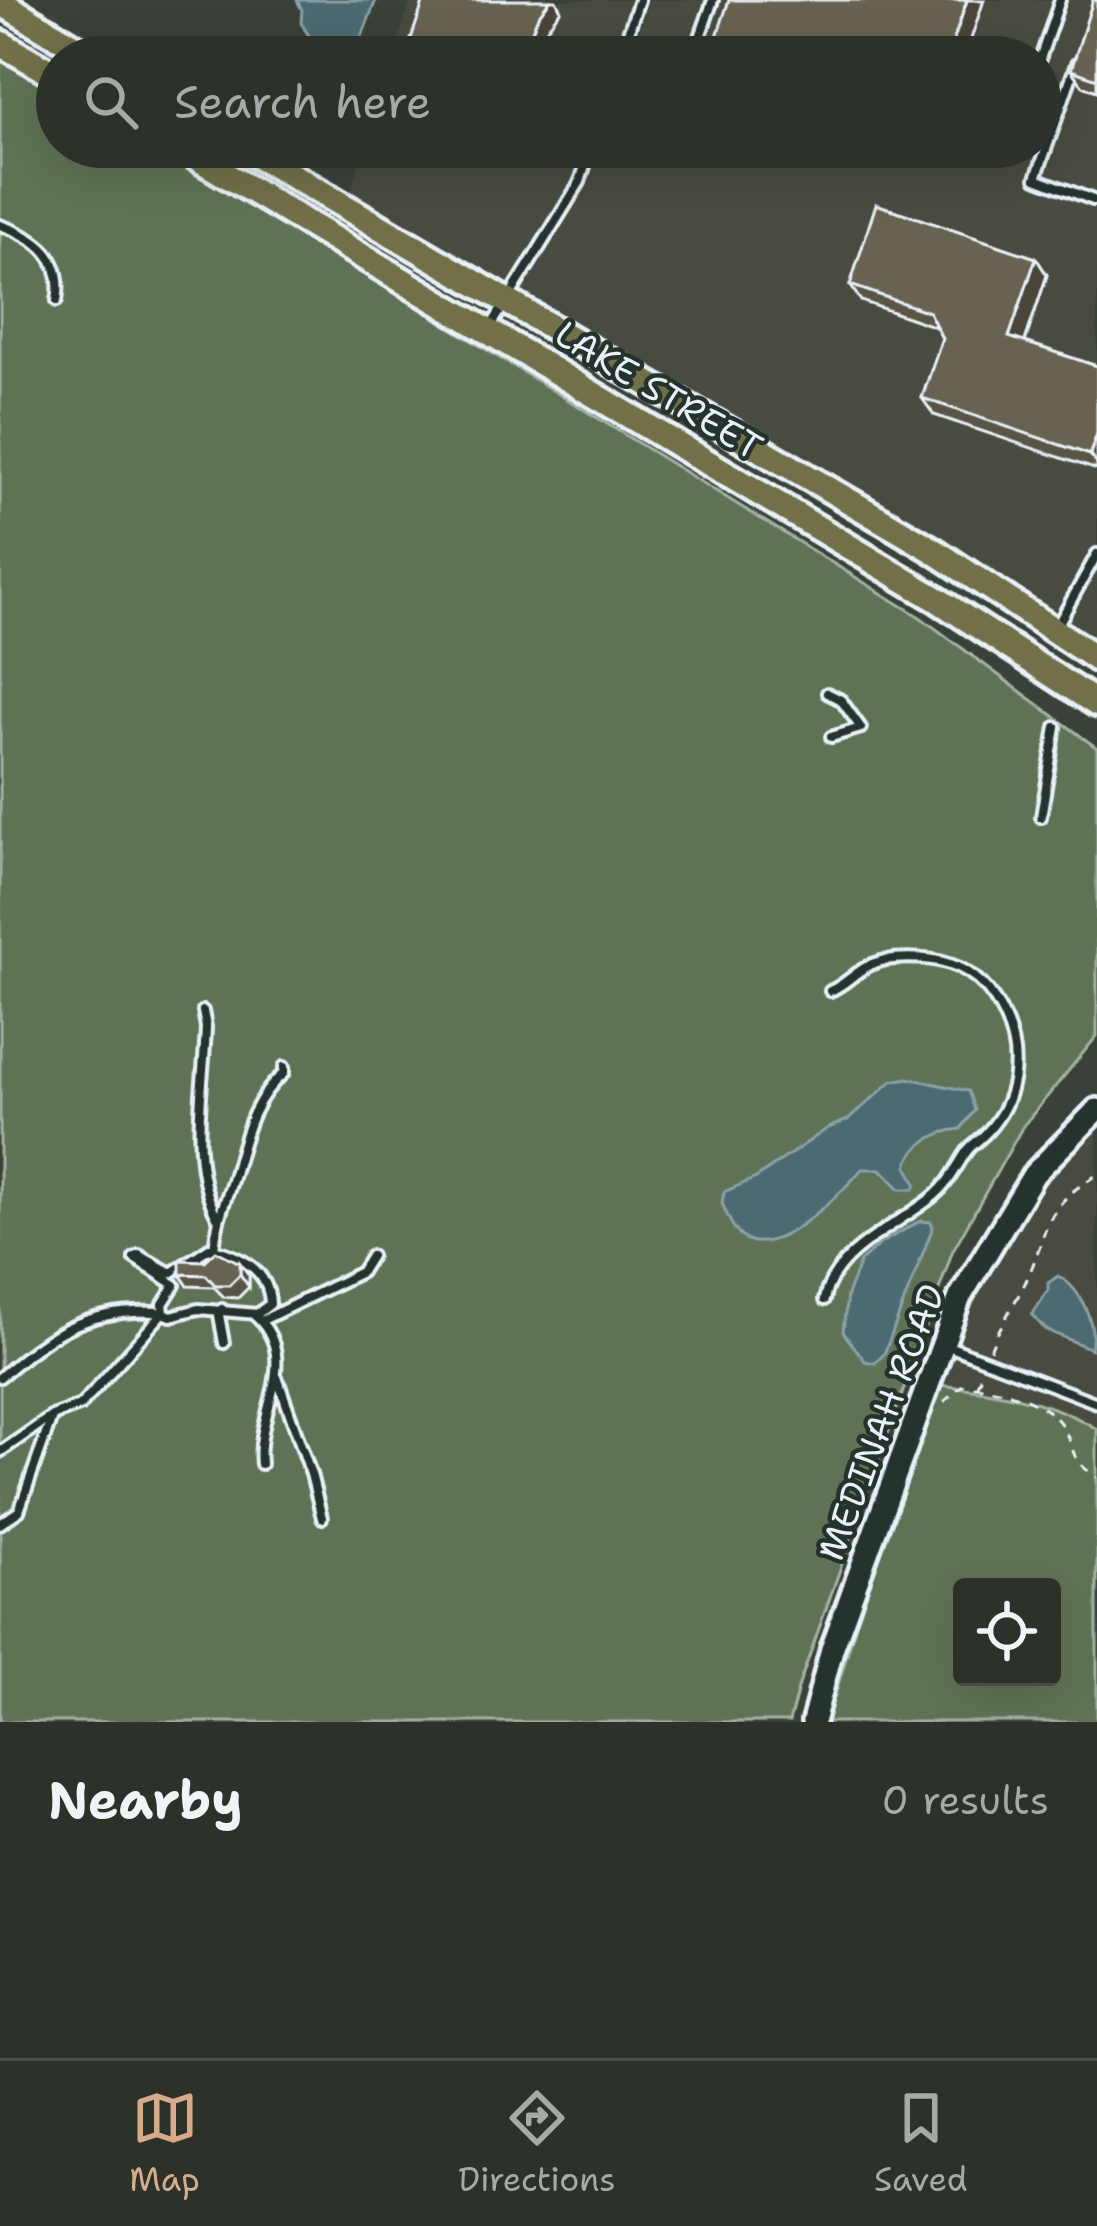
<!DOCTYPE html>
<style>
body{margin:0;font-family:"Shantell Sans",sans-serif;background:#343932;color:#f1f3f6}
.controls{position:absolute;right:36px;bottom:36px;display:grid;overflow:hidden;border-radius:12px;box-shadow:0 12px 48px #0002}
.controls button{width:108px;height:108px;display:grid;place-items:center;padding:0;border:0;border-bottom:3px solid #484c47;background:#2c312a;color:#f1f3f6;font:60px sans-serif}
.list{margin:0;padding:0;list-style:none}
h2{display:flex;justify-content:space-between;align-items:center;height:156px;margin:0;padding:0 48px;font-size:51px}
h2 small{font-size:39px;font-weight:400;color:#a6a9a8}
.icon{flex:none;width:66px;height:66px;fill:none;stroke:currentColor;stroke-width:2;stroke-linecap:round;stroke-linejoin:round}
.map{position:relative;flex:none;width:1097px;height:1722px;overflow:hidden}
.search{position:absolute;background:#2c312a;box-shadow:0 12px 48px #0002;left:36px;right:36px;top:36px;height:132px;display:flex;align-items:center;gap:30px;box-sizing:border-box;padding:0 42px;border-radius:66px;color:#a6a9a8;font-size:45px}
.sheet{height:336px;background:#2c312a}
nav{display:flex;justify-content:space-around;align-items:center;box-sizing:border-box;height:168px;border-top:3px solid #484c47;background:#2c312a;font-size:33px;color:#a6a9a8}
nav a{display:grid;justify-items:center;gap:6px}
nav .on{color:#d6ab8b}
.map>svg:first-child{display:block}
</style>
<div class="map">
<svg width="1097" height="1722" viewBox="0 0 1097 1722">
<rect width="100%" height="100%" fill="#3a4138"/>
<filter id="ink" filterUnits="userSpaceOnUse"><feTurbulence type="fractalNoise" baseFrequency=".00833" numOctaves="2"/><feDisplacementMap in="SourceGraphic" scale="24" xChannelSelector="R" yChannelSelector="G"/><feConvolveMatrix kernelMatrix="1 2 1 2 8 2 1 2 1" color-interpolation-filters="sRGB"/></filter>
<g filter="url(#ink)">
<g fill="#484b40">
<polygon points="411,0 635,0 616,57 393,57"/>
<polygon points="649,0 1097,0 1097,652 517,296 584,186 598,147 1040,147 1040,57 630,57"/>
<polygon points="364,147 585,147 575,177 508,290 348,199"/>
<polygon points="1097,1124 1097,1429 1081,1419 936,1385 959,1321 1039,1184"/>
</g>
<g fill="#617254" stroke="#a4b2a6" stroke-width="3" fill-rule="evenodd">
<polygon points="0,50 57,85 57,147 158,147 920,617 1097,748 1097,1036 1023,1126 953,1250 799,1685 789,1722 0,1722"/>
<path d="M927,1384C985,1389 1046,1398 1097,1429V1722H827ZM962,1587H1052V1677H962Z"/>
</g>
<g fill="#4b6b72" stroke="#8aa1a8" stroke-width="3">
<polygon points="297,0 376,0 354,57 322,57 301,23 302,10"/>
<path d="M908,1078L968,1091L975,1110L961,1129C938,1131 913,1144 907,1166L916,1184L914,1189H900L881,1169H862C842,1192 784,1252 750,1241C735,1237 728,1217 722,1203L724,1192L756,1178L828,1128L848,1120L892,1081Z"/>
<polygon points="920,1221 931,1222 933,1227 884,1354 875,1363 865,1361 843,1332 847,1295 860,1262 881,1243"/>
<path d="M1058,1276C1081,1288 1097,1325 1091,1349L1046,1330L1032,1315L1048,1290V1283Z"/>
</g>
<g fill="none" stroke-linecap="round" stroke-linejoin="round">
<g stroke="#e8f1f8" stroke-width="16">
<g id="service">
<polyline points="620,57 639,0"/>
<polyline points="693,57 713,0"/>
<polyline points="1040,59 1060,0"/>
<polyline points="1076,64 1036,178 1093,200"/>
<polyline points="1009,152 1011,147"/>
<path d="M0,225C38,238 65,258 57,301"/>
<polyline points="490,328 580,182 591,147"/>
<polyline points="1056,628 1097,554"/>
<polyline points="827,693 841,700 861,728 831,737"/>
<polyline points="1041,817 1056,727"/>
<path d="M203,1011L206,1027C204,1087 187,1161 217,1217"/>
<path d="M214,1249C216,1225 223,1207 231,1184C244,1143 249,1102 284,1073V1067"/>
<path d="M824,1300C834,1249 900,1225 935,1195C950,1182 956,1167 967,1151C973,1143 981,1139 987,1132C1016,1101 1022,1059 1006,1021C995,995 978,973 950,964C929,957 888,955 868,966C854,973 845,985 830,991"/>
<polyline points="222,1309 219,1315 224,1343"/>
<path d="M253,1314C304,1357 255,1412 261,1464"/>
<polyline points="261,1321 361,1272 371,1256"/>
<polyline points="943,1344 1097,1403"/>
<path d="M0,1377C44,1340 74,1315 134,1312C147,1312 160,1310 171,1316L198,1309L257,1314L270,1304C269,1269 239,1255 209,1248L171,1273L139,1255L134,1258L175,1285L163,1304L164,1312L81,1405L52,1416L0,1452"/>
<polyline points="277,1377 311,1474 322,1518"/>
<polyline points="0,1524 19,1511 52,1417"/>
</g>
</g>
<g stroke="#e8f1f8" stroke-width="30">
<polyline id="secondary" points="813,1722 832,1649 960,1297 1034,1174 1097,1110"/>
</g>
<g stroke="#e8f1f8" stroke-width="33">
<g id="primary">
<polyline points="0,2 92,57"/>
<polyline points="0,43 57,76"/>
<polyline points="179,147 935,598 1097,704"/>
<polyline points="243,147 933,550 1097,659"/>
</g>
</g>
<g stroke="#e8f1f8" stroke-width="3" stroke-dasharray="9 9" stroke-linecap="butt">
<path d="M990,1350C999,1328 1010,1311 1021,1291C1050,1237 1036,1210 1097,1175"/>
<polyline points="977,1385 983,1370"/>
<path d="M944,1402L961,1386C991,1384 1051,1400 1065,1431C1076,1454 1071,1461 1097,1477"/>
</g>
<use href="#service" stroke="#26332d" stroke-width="8"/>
<use href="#secondary" stroke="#26332d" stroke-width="21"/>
<use href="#primary" stroke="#71704a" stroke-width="24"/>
</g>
<g fill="#595446" stroke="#e8f1f8" stroke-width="3">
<polygon points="1097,0 1097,91 1083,86 1071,70"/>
<polygon points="1036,258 1047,275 1025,342 1097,366 1097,470 934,415 922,398 942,338 936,327 861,301 850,285"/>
<polygon points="180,1274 249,1275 249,1287 238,1298 224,1297 214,1287 188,1286"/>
</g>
<g fill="#494539" stroke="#e8f1f8" stroke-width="3">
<polygon points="550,0 556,0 561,10 547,28 536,56 527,43 538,16"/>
<polygon points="967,0 984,0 965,57 948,57"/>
<polygon points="1036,258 1047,275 1021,353 1009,337"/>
<polygon points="1097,433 1097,465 1090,455"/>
<polygon points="240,1263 249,1275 249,1287 240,1274"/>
</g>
<g fill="#686251" stroke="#e8f1f8" stroke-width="3">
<polygon points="424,0 550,0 538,16 527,43 555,53 554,57 405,57"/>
<polygon points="729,0 967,0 948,57 710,57"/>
<polygon points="1093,0 1097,0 1097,79 1071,70"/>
<polygon points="876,204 1036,258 1009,337 1097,366 1097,433 1090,455 922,398 942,338 929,312 850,285"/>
<polygon points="216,1251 240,1263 240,1274 229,1285 215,1285 206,1275 180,1274 180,1260 205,1261"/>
</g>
</g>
<g text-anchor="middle" stroke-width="9" stroke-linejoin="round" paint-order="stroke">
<g font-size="36" fill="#e8f1f8" stroke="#26332d">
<text transform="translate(659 390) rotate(31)" y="13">LAKE STREET</text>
<text transform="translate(881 1422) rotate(-69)" y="13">MEDINAH ROAD</text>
</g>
</g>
</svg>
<div class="controls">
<button><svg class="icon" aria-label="locate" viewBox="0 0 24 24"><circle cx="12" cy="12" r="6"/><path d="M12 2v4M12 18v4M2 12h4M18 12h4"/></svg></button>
</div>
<div class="search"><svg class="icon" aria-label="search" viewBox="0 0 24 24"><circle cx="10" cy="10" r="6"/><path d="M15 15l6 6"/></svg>Search here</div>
</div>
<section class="sheet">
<h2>Nearby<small>0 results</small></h2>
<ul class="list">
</ul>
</section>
<nav>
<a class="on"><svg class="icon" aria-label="map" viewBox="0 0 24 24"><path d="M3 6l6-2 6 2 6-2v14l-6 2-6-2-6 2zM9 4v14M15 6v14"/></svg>Map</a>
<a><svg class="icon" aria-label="directions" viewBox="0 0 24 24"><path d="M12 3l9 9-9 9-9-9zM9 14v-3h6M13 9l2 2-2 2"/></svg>Directions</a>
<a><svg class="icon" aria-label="saved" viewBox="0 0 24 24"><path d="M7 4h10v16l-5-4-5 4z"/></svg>Saved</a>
</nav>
